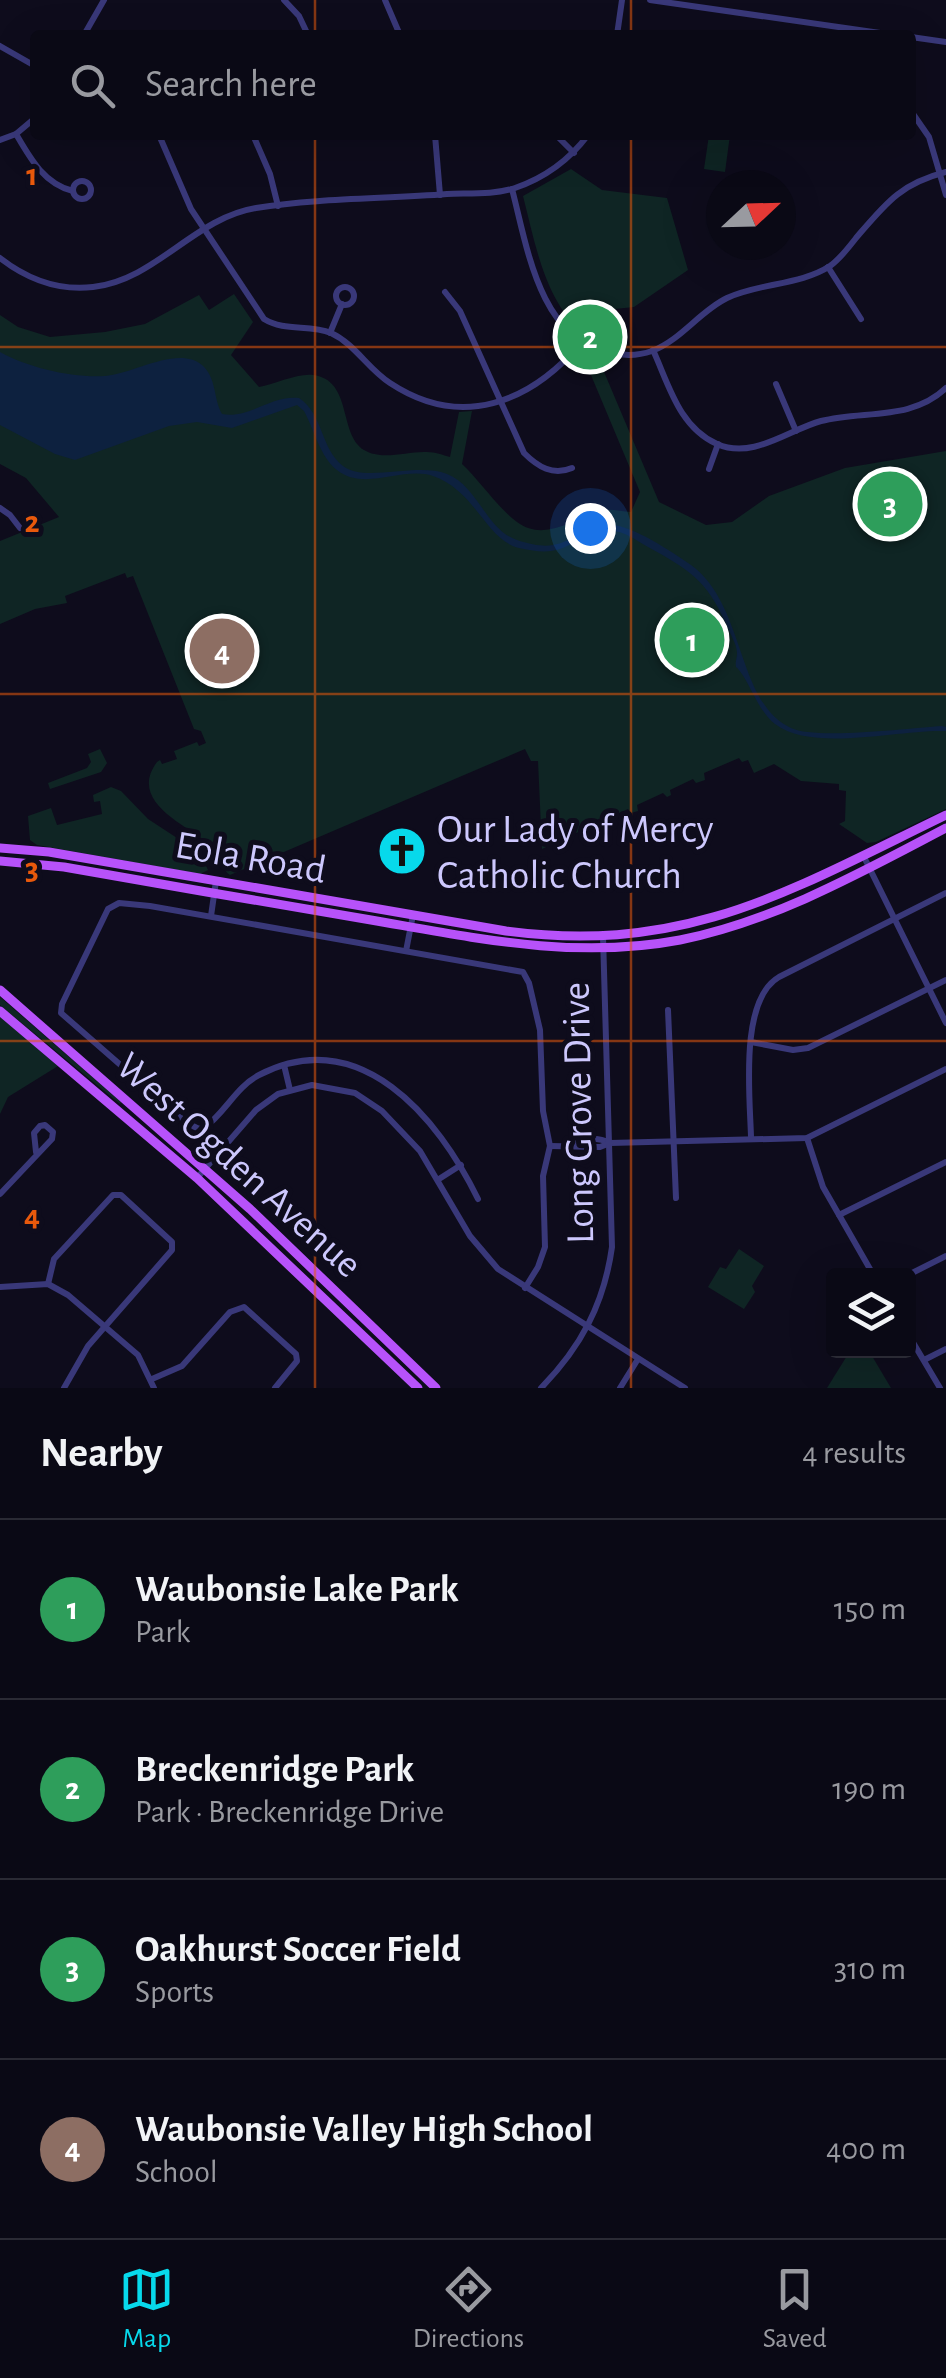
<!DOCTYPE html>
<meta charset="utf-8">
<style>
body{margin:0;font-family:"Alegreya Sans",sans-serif;background:#181722;color:#f1f3f6}
.controls{position:absolute;right:30px;bottom:30px;display:grid;overflow:hidden;border-radius:10px;box-shadow:0 10px 40px #0002}
.controls button{width:90px;height:90px;display:grid;place-items:center;padding:0;border:0;border-bottom:2px solid #2a2a34;background:#0a0915;color:#f1f3f6;font:50px sans-serif}
.compass{position:absolute;left:706px;top:170px;width:90px;height:90px;border-radius:50%;background:#0a0915;box-shadow:0 10px 40px #0002;rotate:68deg}
.you{position:absolute;left:590px;top:528px;width:35px;height:35px;margin:-25px;border:8px solid #fff;border-radius:50%;background:#1a73e8;box-shadow:0 0 0 15px #1a73e833}
.badge{display:grid;place-items:center;width:65px;height:65px;border-radius:50%;background:#07d9eb;color:#fff;font-size:32px;font-weight:700}
.pin{position:absolute;translate:-50% -50%;border:5px solid #fff;box-shadow:0 2px 10px #0006}
.list{margin:0;padding:0;list-style:none}
h2{display:flex;justify-content:space-between;align-items:center;height:130px;margin:0;padding:0 40px;font-size:42px}
h2 small{font-size:32px;font-weight:400;color:#999aa0}
.list li{display:grid;grid-template-columns:65px 1fr auto;gap:30px;align-items:center;box-sizing:border-box;height:180px;padding:0 40px;border-top:2px solid #2a2a34}
.list b{display:block;font-size:38px;white-space:nowrap}
.list p{margin:0;font-size:32px;white-space:nowrap;color:#999aa0}
.list em{font-size:32px;font-style:normal;color:#999aa0}
.icon{flex:none;width:55px;height:55px;fill:none;stroke:currentColor;stroke-width:2;stroke-linecap:round;stroke-linejoin:round}
.map{position:relative;flex:none;width:946px;height:1388px;overflow:hidden}
.search{position:absolute;background:#0a0915;box-shadow:0 10px 40px #0002;left:30px;right:30px;top:30px;height:110px;display:flex;align-items:center;gap:25px;box-sizing:border-box;padding:0 35px;border-radius:10px;color:#999aa0;font-size:38px}
.sheet{height:850px;background:#0a0915}
nav{display:flex;justify-content:space-around;align-items:center;box-sizing:border-box;height:140px;border-top:2px solid #2a2a34;background:#0a0915;font-size:28px;color:#999aa0}
nav a{display:grid;justify-items:center;gap:5px}
nav .on{color:#07d9eb}
.map>svg:first-child{display:block}
</style>
<div class="map">
<svg width="946" height="1388" viewBox="0 0 946 1388">
<rect width="100%" height="100%" fill="#0e0c1c"/>
<g fill="#0f2524">
<polygon points="709,135 730,135 725,172 704,169"/>
<path d="M571,169L602,190L667,198L688,270L634,307L595,311L599,360L659,502L706,525L732,522L769,496L845,468L946,451V809L876,842L867,843L839,824L845,821L846,791L839,790V784L801,781L774,764L754,773L748,760L742,762L739,758L704,773L705,780L696,783L693,779L670,790L671,795L667,797L663,793L637,805L638,811L631,813L628,809L591,826V832L587,828L542,849L538,761H531L525,749L230,875C219,867 220,852 208,843C184,824 128,801 157,762L160,760L162,764L177,759L174,751L197,742L199,746L206,743L201,731L194,729L133,576L127,578L125,573L65,596L67,603L35,609L0,624V541L59,517L26,478L0,464V315L18,327L50,337L105,332L145,324L199,295L209,310L234,294L253,322L231,355L259,387C275,384 298,373 313,375C353,380 338,434 364,450C382,461 407,451 427,452C435,452 443,455 450,457L459,412L472,411L462,464C480,481 499,509 517,522C544,542 572,520 599,511C609,508 620,511 631,512L640,492L583,356V333C544,300 535,242 523,196Z"/>
<polygon points="100,749 107,763 101,772 50,789 48,783 87,768 91,762 88,754"/>
<polygon points="111,787 121,791 148,819 200,853 208,870 200,874 37,845 30,840 28,816 51,808 57,825 102,814 100,801 94,802 93,795"/>
<polygon points="0,997 121,1102 120,1104 0,1005"/>
<polygon points="0,1016 58,1066 8,1097 0,1114"/>
<polygon points="739,1249 764,1266 752,1286 755,1292 744,1309 708,1287 720,1267 726,1269"/>
<polygon points="850,1351 869,1351 891,1388 827,1388"/>
</g>
<path fill="#0d213f" d="M0,352C29,368 72,378 105,376C133,374 178,345 202,365C217,378 213,398 222,414C249,419 271,395 299,398C324,415 320,448 343,466C364,483 417,462 447,474C478,486 486,530 517,540C564,556 566,534 603,525C626,520 672,552 691,565C746,605 736,703 791,728C816,740 909,728 942,726L946,727V731C899,729 813,753 775,724C758,712 748,677 736,667C735,662 737,658 737,653C737,644 729,632 726,624C707,580 688,569 648,547C634,539 622,529 606,531C567,537 569,560 519,548C486,540 476,491 433,476C403,466 364,492 337,470C320,457 314,429 304,411L297,405L232,428L197,422L169,426L75,460L55,454L0,425Z"/>
<g fill="none" stroke-linecap="round" stroke-linejoin="round">
<g stroke="#393879" stroke-width="6">
<polyline points="284,0 299,16 308,35"/>
<polyline points="385,0 400,35"/>
<polyline points="650,0 894,35"/>
<polyline points="84,35 104,0"/>
<polyline points="617,35 622,0"/>
<polyline points="911,37 946,42"/>
<polyline points="0,46 35,66"/>
<polyline points="911,111 929,137 946,195"/>
<path d="M16,134C30,158 44,184 73,191"/>
<path d="M159,135L191,209L264,319C285,332 309,324 331,333C355,344 368,369 390,383C461,430 530,403 581,343"/>
<polyline points="253,135 270,174 278,206"/>
<polyline points="435,135 440,195"/>
<polyline points="556,135 574,153"/>
<polyline points="0,140 16,134 35,118"/>
<circle cx="82" cy="190" r="9"/>
<path d="M512,189C527,246 539,337 607,352C622,356 638,356 652,351C681,340 700,311 727,298C759,283 801,285 830,266C840,259 849,247 856,238C886,203 900,184 946,172"/>
<path d="M0,258C27,279 58,291 93,287C156,280 194,218 256,208C318,198 384,199 447,194C468,193 494,195 515,188C544,178 570,159 588,135"/>
<polyline points="828,267 861,319"/>
<circle cx="345" cy="296" r="9"/>
<path d="M445,292L460,311L524,453C538,467 553,476 572,468"/>
<polyline points="330,333 342,304"/>
<path d="M653,350C669,385 679,427 717,444C753,460 788,430 821,421C863,410 912,421 946,388"/>
<polyline points="776,384 796,431"/>
<polyline points="709,469 718,444"/>
<polyline points="0,508 10,515 20,528"/>
<polyline points="863,855 946,1023"/>
<polyline points="211,916 216,881"/>
<polyline points="406,951 413,915"/>
<polyline points="668,1010 676,1198"/>
<polyline points="751,1042 793,1050 808,1048 946,980"/>
<polyline points="284,1065 290,1090"/>
<path d="M751,1137C750,1097 739,1000 779,977L946,893"/>
<polyline points="807,1138 823,1187 874,1276"/>
<path d="M568,1145C577,1137 600,1137 610,1143L807,1138L946,1069"/>
<polyline points="550,1146 600,1147 610,1143"/>
<polyline points="197,1178 256,1110 278,1094 312,1085 355,1093 382,1111 420,1151 470,1236 498,1269 685,1388"/>
<polyline points="439,1179 461,1165"/>
<polyline points="0,1194 52,1139 53,1132 45,1125 40,1126 34,1133 36,1152"/>
<path d="M478,1199C438,1117 360,1023 259,1075C236,1087 225,1113 204,1128L199,1129L187,1123L61,1013L62,1004L108,909L119,903L150,906L523,972L529,983L540,1030L543,1111L550,1146L543,1176L545,1247L538,1267L525,1288"/>
<polyline points="839,1215 946,1162"/>
<polyline points="906,1276 946,1256"/>
<polyline points="48,1284 54,1259 113,1195 121,1195 172,1242 172,1250 88,1346 64,1388"/>
<polyline points="0,1287 48,1284 68,1295 138,1355 154,1388"/>
<polyline points="908,1334 940,1388"/>
<polyline points="924,1360 946,1349"/>
<polyline points="152,1379 182,1366 230,1312 244,1307 296,1354 297,1361 275,1388"/>
<path d="M541,1388C581,1347 604,1304 612,1247L603,936"/>
<polyline points="620,1388 638,1359"/>
</g>
<g stroke="#b752fa" stroke-width="9">
<path d="M0,848L49,852L506,931C687,955 791,890 946,815"/>
<path d="M0,861L64,867C166,885 269,903 371,920C475,938 575,960 680,940C775,921 862,872 946,828"/>
<polyline points="0,990 250,1209 436,1388"/>
<polyline points="0,1011 197,1178 418,1388"/>
</g>
</g>
<path fill="none" stroke="#e8590c" stroke-width="2.5" stroke-opacity="0.55" d="M315,0V35M631,0V35M315,135V1388M631,135V1388M0,347H946M0,694H946M0,1041H946"/>
<defs>
<g id="church-disc" transform="scale(2.5)"><circle r="9.5" fill="#07d9eb" stroke="#0e0c1c"/><path d="M-1.2-6h2.4v3.5h3.3v2.4h-3.3V6h-2.4V-.1h-3.3v-2.4h3.3Z" fill="#111"/></g>
</defs>
<g fill-rule="evenodd">
<use href="#church-disc" x="402" y="851"/>
</g>
<g text-anchor="middle" stroke-width="10" stroke-linejoin="round" paint-order="stroke">
<g font-size="40" fill="#cdc8fd" stroke="#0e0c1c" text-anchor="start">
<text x="437" y="842">Our Lady of Mercy<tspan x="437" dy="46">Catholic Church</tspan></text>
</g>
<g font-size="40" fill="#cdc8fd" stroke="#0e0c1c">
<text transform="translate(251 856) rotate(10)" y="14">Eola Road</text>
<text transform="translate(577 1113) rotate(-91)" y="14">Long Grove Drive</text>
<text transform="translate(240 1164) rotate(42)" y="14">West Ogden Avenue</text>
</g>
</g>
<g font-size="32" text-anchor="middle" font-weight="bold" fill="#e8590c" stroke="#0e0c1c" stroke-width="10" stroke-linejoin="round" paint-order="stroke">
<text x="32" y="185">1</text>
<text x="32" y="532">2</text>
<text x="32" y="879">3</text>
<text x="32" y="1226">4</text>
</g>
</svg>
<div class="controls">
<button><svg class="icon" aria-label="layers" viewBox="0 0 24 24"><path d="M12 4l9 5-9 5-9-5zM3 14l9 5 9-5"/></svg></button>
</div>
<svg class="compass" viewBox="-18 -18 36 36"><path d="M0-13l5 13h-10z" fill="#e53935"/><path d="M0 13l5-13h-10z" fill="#999aa0"/></svg>
<div class="you"></div>
<div class="pin badge" style="left:692px;top:640px;background:#2e9e5b">1</div>
<div class="pin badge" style="left:590px;top:337px;background:#2e9e5b">2</div>
<div class="pin badge" style="left:890px;top:504px;background:#2e9e5b">3</div>
<div class="pin badge" style="left:222px;top:651px;background:#8d6e63">4</div>
<div class="search"><svg class="icon" aria-label="search" viewBox="0 0 24 24"><circle cx="10" cy="10" r="6"/><path d="M15 15l6 6"/></svg>Search here</div>
</div>
<section class="sheet">
<h2>Nearby<small>4 results</small></h2>
<ul class="list">
<li><span class="badge" style="background:#2e9e5b">1</span><div><b>Waubonsie Lake Park</b><p>Park</p></div><em>150 m</em></li>
<li><span class="badge" style="background:#2e9e5b">2</span><div><b>Breckenridge Park</b><p>Park · Breckenridge Drive</p></div><em>190 m</em></li>
<li><span class="badge" style="background:#2e9e5b">3</span><div><b>Oakhurst Soccer Field</b><p>Sports</p></div><em>310 m</em></li>
<li><span class="badge" style="background:#8d6e63">4</span><div><b>Waubonsie Valley High School</b><p>School</p></div><em>400 m</em></li>
</ul>
</section>
<nav>
<a class="on"><svg class="icon" aria-label="map" viewBox="0 0 24 24"><path d="M3 6l6-2 6 2 6-2v14l-6 2-6-2-6 2zM9 4v14M15 6v14"/></svg>Map</a>
<a><svg class="icon" aria-label="directions" viewBox="0 0 24 24"><path d="M12 3l9 9-9 9-9-9zM9 14v-3h6M13 9l2 2-2 2"/></svg>Directions</a>
<a><svg class="icon" aria-label="saved" viewBox="0 0 24 24"><path d="M7 4h10v16l-5-4-5 4z"/></svg>Saved</a>
</nav>
